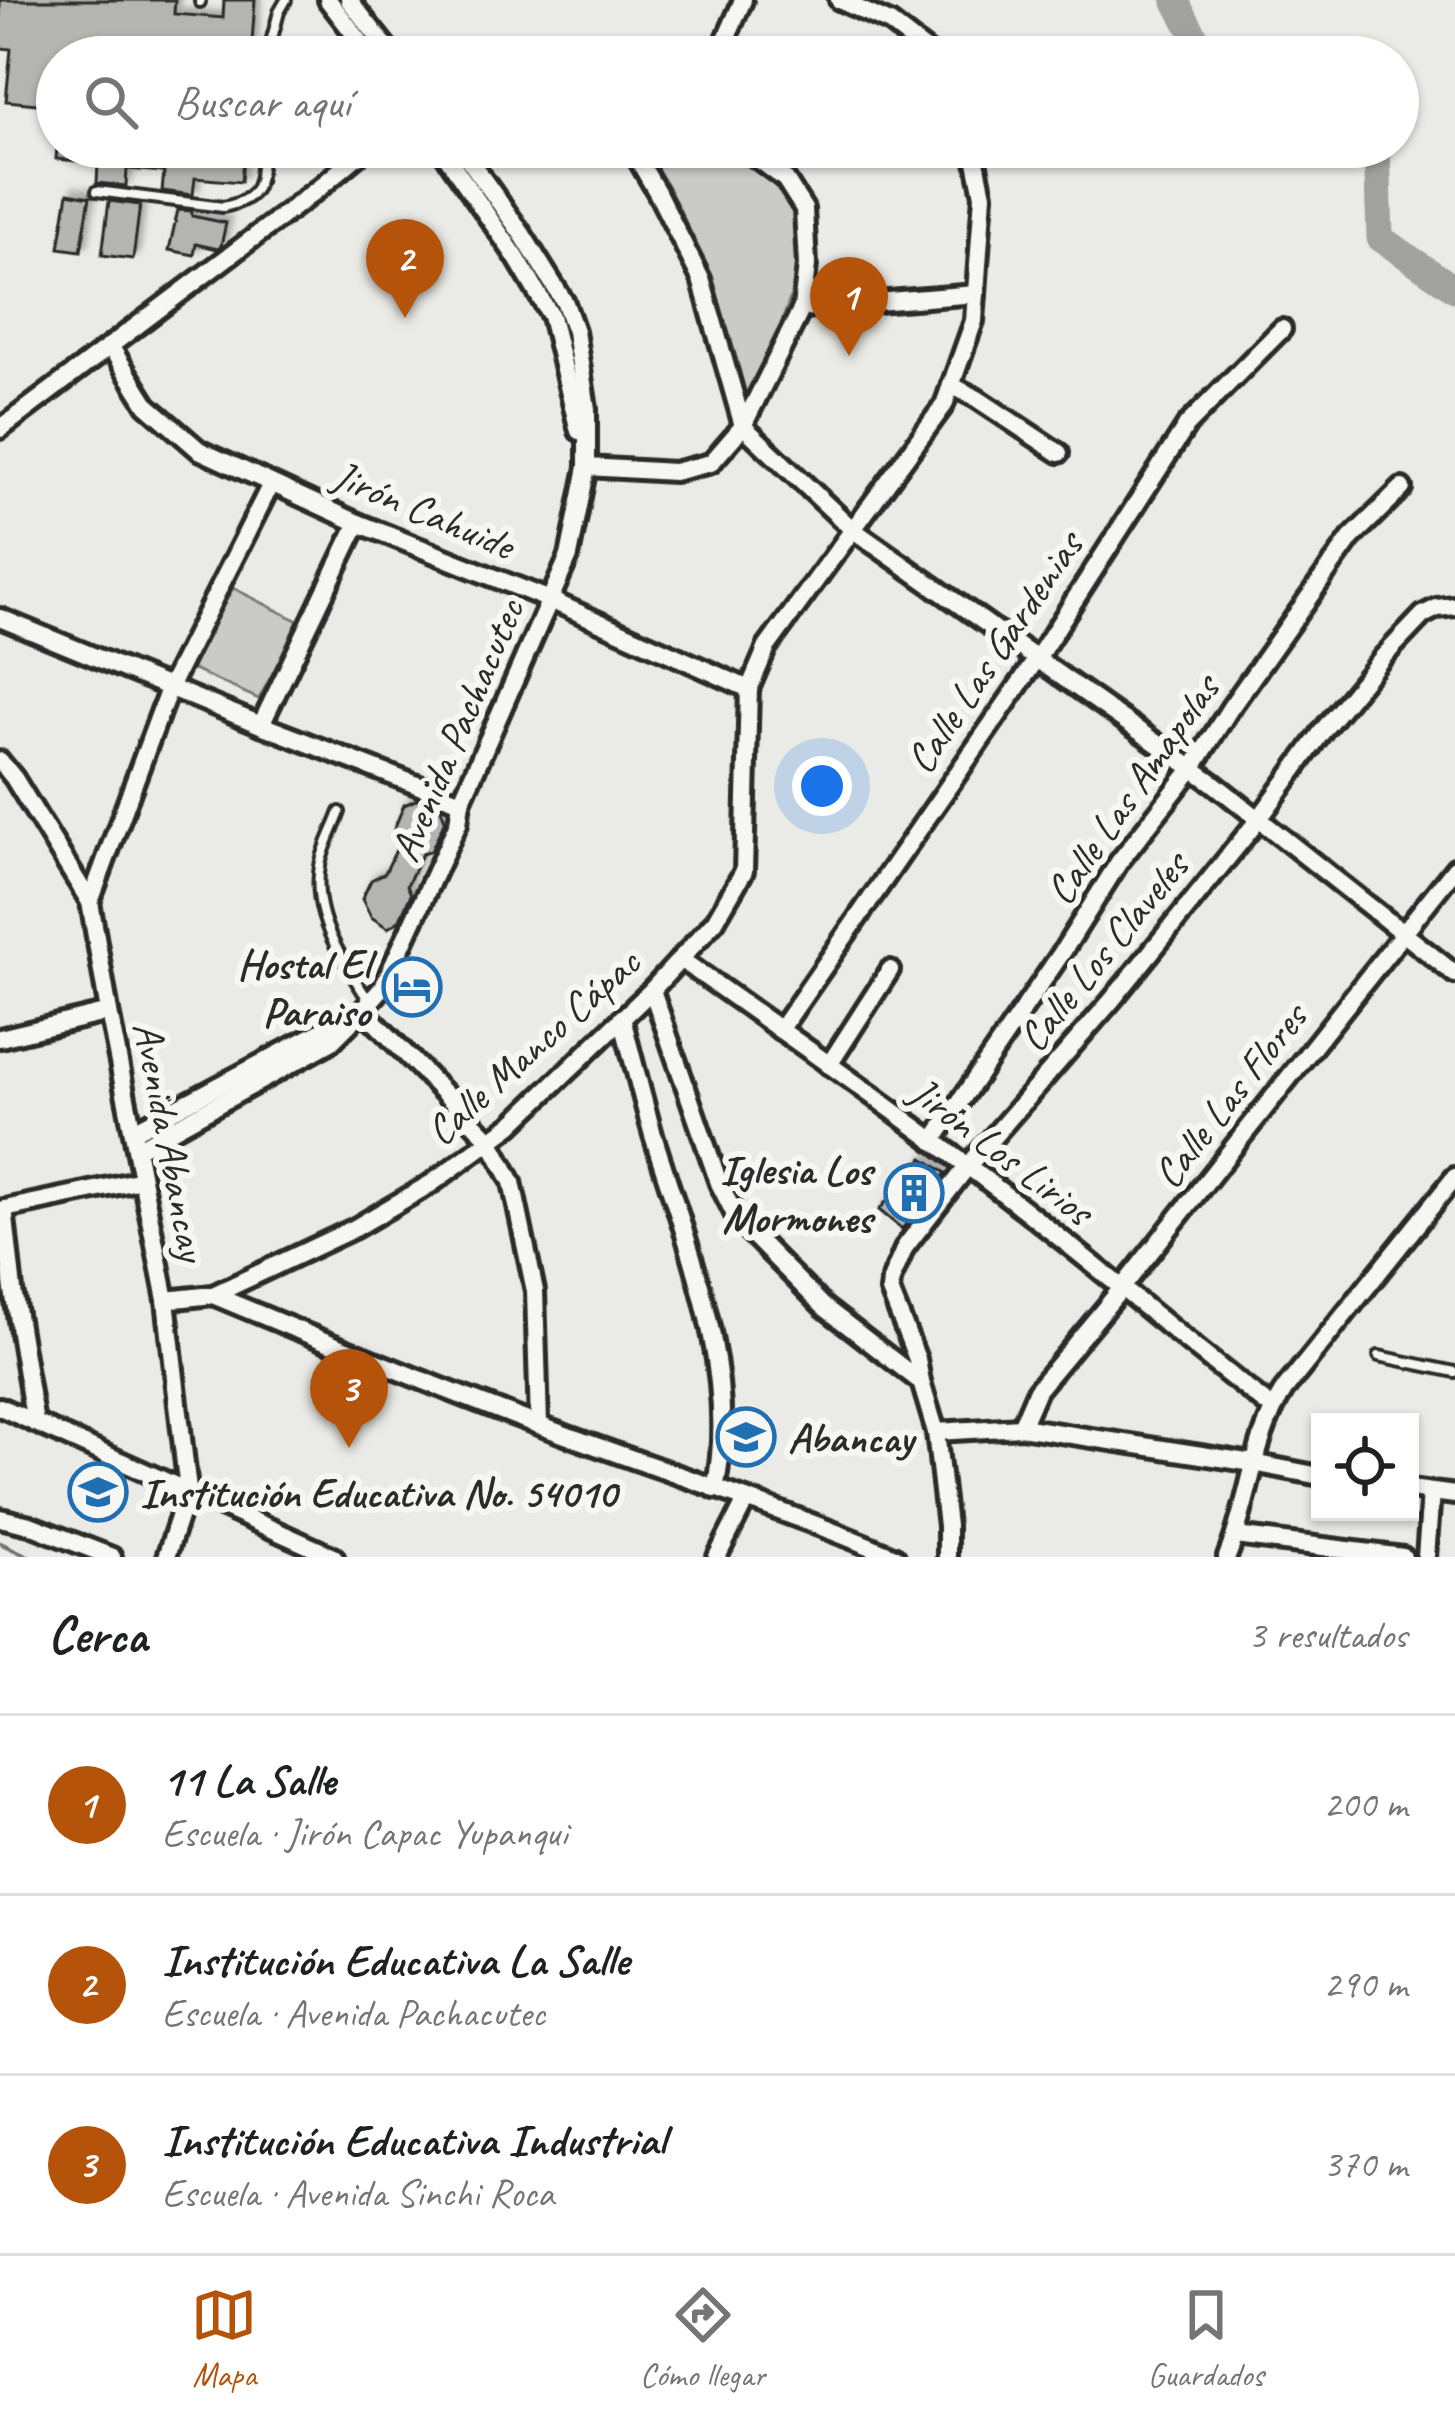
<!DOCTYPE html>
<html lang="es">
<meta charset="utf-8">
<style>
body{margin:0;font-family:Caveat,sans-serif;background:#f2f2f2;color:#202124}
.controls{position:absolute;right:36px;bottom:36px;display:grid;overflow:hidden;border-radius:0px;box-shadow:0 3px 9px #0004}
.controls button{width:108px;height:108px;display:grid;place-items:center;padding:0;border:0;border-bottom:3px solid #e0e0e0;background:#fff;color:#202124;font:60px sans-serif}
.you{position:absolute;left:822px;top:786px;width:42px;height:42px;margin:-30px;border:9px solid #fff;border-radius:50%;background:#1a73e8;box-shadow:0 0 0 18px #1a73e833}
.badge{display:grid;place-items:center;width:78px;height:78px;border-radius:50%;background:#b45309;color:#fff;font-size:39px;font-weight:700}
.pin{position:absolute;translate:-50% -99px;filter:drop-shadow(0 3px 6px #0008)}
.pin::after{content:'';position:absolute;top:63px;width:42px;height:36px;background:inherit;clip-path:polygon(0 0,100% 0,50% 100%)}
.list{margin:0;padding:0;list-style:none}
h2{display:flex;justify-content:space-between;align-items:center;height:156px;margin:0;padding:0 48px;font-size:51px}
h2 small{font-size:39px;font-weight:400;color:#757577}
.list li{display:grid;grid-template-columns:78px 1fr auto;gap:36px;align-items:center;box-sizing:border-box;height:180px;padding:0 48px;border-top:3px solid #e0e0e0}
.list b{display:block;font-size:45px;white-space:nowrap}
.list p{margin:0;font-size:39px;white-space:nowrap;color:#757577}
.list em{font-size:39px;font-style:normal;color:#757577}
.icon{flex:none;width:66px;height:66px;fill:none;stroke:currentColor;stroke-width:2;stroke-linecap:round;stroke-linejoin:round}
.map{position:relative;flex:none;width:1455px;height:1557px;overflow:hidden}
.search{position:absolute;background:#fff;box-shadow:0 3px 9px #0004;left:36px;right:36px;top:36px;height:132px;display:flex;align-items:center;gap:30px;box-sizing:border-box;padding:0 42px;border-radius:66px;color:#757577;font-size:45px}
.sheet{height:696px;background:#fff}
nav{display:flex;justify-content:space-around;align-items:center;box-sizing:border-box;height:168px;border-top:3px solid #e0e0e0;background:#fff;font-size:33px;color:#757577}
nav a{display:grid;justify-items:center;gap:6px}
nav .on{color:#b45309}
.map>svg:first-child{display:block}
</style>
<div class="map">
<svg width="1455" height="1557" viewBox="0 0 1455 1557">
<defs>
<filter id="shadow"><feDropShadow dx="5.5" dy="-5.5" stdDeviation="3" flood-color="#0004"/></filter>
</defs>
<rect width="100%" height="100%" fill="#eaeae6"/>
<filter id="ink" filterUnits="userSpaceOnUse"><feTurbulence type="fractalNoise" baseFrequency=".00833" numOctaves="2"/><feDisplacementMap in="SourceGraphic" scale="24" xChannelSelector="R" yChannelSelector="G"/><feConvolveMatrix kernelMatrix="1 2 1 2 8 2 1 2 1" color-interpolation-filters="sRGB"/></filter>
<g filter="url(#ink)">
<g fill="#cacac7" stroke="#7a7a79" stroke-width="3">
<path d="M644,147H726L758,166L786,199L794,214L797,279L780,327L747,400C726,310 694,225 644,147Z"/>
<polygon points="233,588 300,622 259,699 189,668"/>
</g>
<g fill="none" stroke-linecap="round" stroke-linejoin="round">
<polyline stroke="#727270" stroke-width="4.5" points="0,1543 30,1557"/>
<g stroke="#a1a19e" stroke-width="27">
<polyline points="1175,0 1200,46 1226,57"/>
<polyline points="1377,147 1380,238 1455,289"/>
</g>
</g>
<g fill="#b4b4b1" stroke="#2b2b2b" stroke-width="3" filter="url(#shadow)">
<polygon points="0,0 175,0 174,14 223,18 224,0 255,0 251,57 57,57 57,106 6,101 11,49 0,48"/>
<polygon points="57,147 244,147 241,182 195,178 193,195 162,191 164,172 127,169 126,186 97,183 98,163 56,159"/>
<polygon points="68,193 90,197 81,251 59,248"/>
<polygon points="109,201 140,205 133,259 102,255"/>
<polygon points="178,210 192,211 192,216 226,223 221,246 218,249 196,244 194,255 169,250"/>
<polygon points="418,799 441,809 445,820 431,851 422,854 407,885 411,894 399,921 388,928 371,917 362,899 371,880 385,873 400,842 392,834 404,805"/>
<polygon points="923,1158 946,1173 902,1229 879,1210"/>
</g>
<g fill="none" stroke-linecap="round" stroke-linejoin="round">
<g stroke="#2b2b2b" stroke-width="16">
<g id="service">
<polyline points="200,2 200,0"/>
<polyline points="267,57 279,12 286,0"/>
<path d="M97,191L223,207C263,199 260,182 262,147"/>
<path d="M340,812C334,829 323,848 320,866C311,917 343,961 369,1001"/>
<polyline points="1379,1356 1455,1372"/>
</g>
</g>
<g stroke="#2b2b2b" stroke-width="26">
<g id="minor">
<polyline points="328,0 372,57"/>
<polyline points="349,0 394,57"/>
<polyline points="839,0 890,23 934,57"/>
<polyline points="718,57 743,0"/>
<polyline points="440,147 516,257 551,316 579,431"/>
<polyline points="631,147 657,192 701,279 743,426 852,529 1213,783 1455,974"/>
<polyline points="802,308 976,294"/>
<polyline points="110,346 147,405 199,450 358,523 550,600 749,689"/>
<polyline points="951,385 976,398 1059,453"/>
<polyline points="0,429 318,189 368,147"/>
<polyline points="587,467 674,472 711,463 743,426 802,308 807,265 804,209 785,179 742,147"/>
<polyline points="0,618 261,725 461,802"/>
<polyline points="261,725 358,523"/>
<polyline points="0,761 14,778 90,902 109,1012 166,1300 188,1490 166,1557"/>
<polyline points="90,902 170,686 271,484"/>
<path d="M680,959C805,1047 931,1135 1050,1230C1125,1289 1196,1351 1272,1408"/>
<polyline points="652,990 719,1183 737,1219 824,1307 921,1382 936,1432 947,1526 947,1557"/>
<polyline points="363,1010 490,1140 512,1182 535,1291 539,1425"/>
<path d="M622,1018C632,1057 642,1096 653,1135C687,1244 740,1374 715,1489"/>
<polyline points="780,1030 1036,660 1187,425 1282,329"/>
<polyline points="0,1038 109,1012"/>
<polyline points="829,1065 890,970"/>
<polyline points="134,1131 352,1015"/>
<polyline points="933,1141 1063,951 1119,862 1192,769 1231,707 1351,538 1402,488"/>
<polyline points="137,1149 331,1042 363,1010 383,987 458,823 461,802 569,556 587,467 587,409 575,331 565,303 522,234 460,147"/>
<polyline points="4,1209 13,1290 35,1423"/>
<polyline points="0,1210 142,1180"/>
<path d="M213,1295C328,1343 443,1390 560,1433C672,1474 786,1510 895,1557"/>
<polyline points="166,1300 213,1295 355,1228 432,1183 511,1125 652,990 715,921 744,871 749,689 767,647 944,405 974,321 983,195 973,147"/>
<polyline points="921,1382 917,1359 890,1291 891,1280 905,1247 967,1167 1112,1000 1259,819 1324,729 1383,657 1423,615 1437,608 1455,606"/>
<polyline points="0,1407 334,1557"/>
<polyline points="1021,1427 1037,1390 1121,1289 1455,868"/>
<polyline points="936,1432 1021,1427 1253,1463 1320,1476"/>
<polyline points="1410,1489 1455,1495"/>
<polyline points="0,1518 30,1525 112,1557"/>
<polyline points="1236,1536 1403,1557"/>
<polyline points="717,1557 746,1500"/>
<path d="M1227,1557C1250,1502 1252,1441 1284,1390L1455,1177"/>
<polyline points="1426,1557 1431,1492"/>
</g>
</g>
<use href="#service" stroke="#f6f6f2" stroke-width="8"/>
<use href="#minor" stroke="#f6f6f2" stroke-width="16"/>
</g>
</g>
<defs>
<g id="hotel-ring" transform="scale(3)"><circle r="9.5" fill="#f6f6f2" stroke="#1f6fb2" stroke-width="1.5"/><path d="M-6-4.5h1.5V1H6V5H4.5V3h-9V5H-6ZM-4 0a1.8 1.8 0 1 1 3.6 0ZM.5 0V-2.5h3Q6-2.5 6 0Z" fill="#1f6fb2"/></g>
<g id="building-ring" transform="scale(3)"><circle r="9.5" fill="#f6f6f2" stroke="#1f6fb2" stroke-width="1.5"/><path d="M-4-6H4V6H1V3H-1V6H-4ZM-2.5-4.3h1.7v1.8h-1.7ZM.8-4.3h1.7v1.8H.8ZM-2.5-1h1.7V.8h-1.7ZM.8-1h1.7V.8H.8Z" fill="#1f6fb2"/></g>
<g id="school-ring" transform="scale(3)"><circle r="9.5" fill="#f6f6f2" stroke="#1f6fb2" stroke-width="1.5"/><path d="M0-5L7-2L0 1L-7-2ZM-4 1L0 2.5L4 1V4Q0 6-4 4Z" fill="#1f6fb2"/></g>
</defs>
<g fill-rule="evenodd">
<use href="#hotel-ring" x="412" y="987"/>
<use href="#building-ring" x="914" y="1193"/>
<use href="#school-ring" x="746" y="1437"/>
<use href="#school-ring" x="98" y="1492"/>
</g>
<g text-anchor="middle" stroke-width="12" stroke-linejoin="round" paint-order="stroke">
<g font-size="42" fill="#2b2b2b" stroke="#f6f6f2">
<text transform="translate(424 509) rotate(23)" y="15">Jirón Cahuide</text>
<text transform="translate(993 652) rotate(-56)" y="15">Calle Las Gardenias</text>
<text transform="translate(456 730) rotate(-67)" y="15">Avenida Pachacutec</text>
<text transform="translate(1131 789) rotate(-55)" y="15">Calle Las Amapolas</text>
<text transform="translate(1102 951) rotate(-51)" y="15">Calle Los Claveles</text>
<text transform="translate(532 1046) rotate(-42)" y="15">Calle Manco Cápac</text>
<text transform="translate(1229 1095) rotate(-52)" y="15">Calle Las Flores</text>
<text transform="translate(171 1141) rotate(79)" y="15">Avenida Abancay</text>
<text transform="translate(1002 1150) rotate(37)" y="15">Jirón Los Lirios</text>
</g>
<g font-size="42" font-weight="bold" fill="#2b2b2b" stroke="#f6f6f2" text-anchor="end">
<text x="370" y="978">Hostal El<tspan x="370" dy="48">Paraiso</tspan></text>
<text x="872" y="1184">Iglesia Los<tspan x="872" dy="48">Mormones</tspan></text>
<text x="788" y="1452" text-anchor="start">Abancay</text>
<text x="140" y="1507" text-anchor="start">Institución Educativa No. 54010</text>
</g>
</g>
</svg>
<div class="controls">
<button><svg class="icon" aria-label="locate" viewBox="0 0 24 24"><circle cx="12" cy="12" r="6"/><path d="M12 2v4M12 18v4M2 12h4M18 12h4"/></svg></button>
</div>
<div class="you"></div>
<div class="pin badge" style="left:849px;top:356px">1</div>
<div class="pin badge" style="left:405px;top:318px">2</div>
<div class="pin badge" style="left:349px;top:1448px">3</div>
<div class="search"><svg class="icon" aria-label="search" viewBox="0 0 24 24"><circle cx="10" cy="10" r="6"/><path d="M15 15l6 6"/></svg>Buscar aquí</div>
</div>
<section class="sheet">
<h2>Cerca<small>3 resultados</small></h2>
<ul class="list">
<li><span class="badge">1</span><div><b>11 La Salle</b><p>Escuela · Jirón Capac Yupanqui</p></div><em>200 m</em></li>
<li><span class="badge">2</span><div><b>Institución Educativa La Salle</b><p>Escuela · Avenida Pachacutec</p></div><em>290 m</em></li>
<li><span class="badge">3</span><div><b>Institución Educativa Industrial</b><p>Escuela · Avenida Sinchi Roca</p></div><em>370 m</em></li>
</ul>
</section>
<nav>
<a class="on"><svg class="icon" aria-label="map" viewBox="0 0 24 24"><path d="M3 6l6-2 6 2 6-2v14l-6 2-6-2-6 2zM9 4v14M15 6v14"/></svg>Mapa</a>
<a><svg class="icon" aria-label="directions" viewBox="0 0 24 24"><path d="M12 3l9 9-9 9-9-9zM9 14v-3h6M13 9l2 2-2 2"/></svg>Cómo llegar</a>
<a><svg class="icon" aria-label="saved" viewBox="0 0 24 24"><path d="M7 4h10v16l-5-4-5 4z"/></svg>Guardados</a>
</nav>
